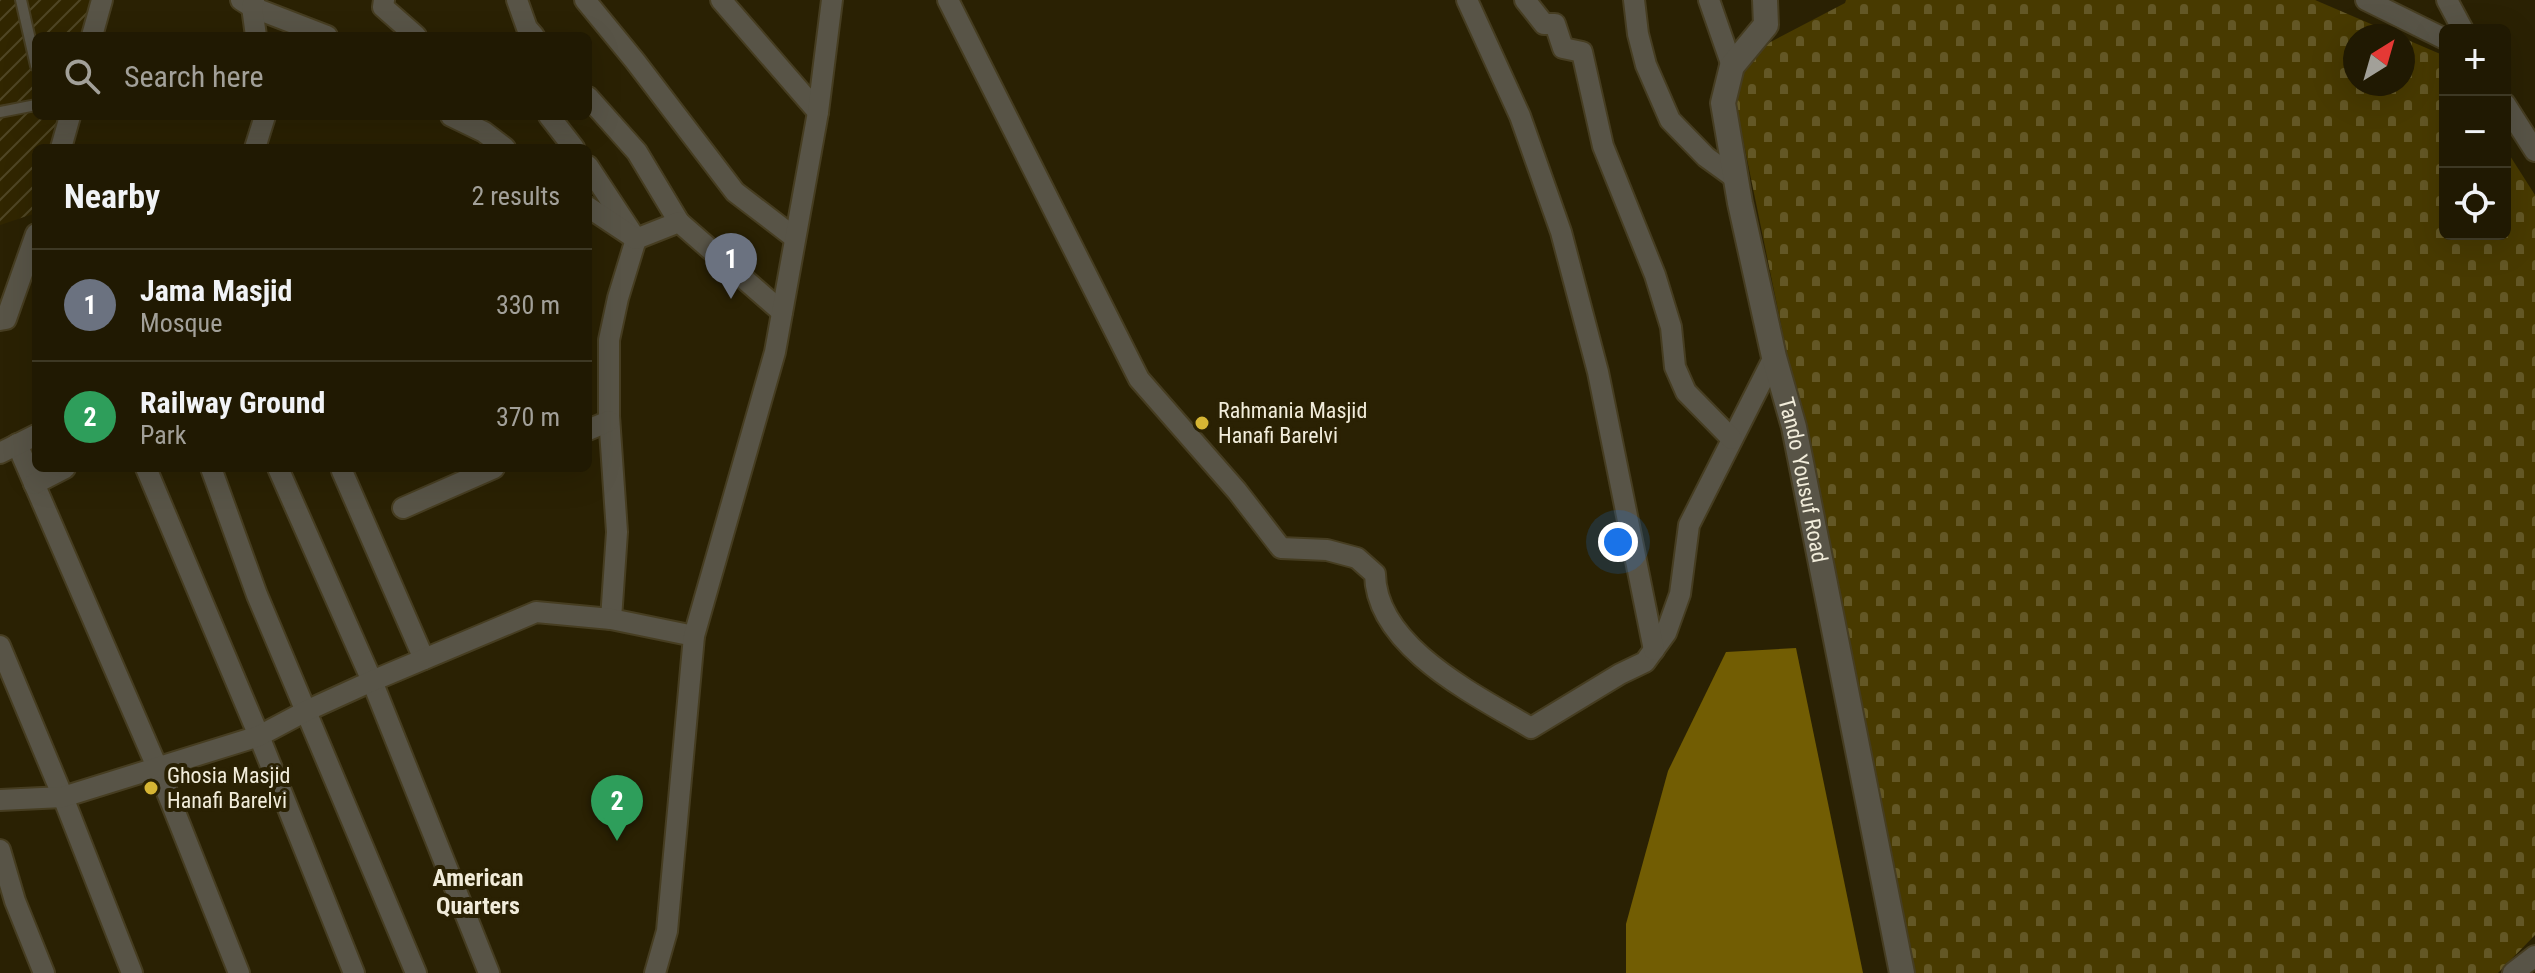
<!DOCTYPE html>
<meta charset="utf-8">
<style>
body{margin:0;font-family:"Roboto Condensed",sans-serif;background:#2d2611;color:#f1f3f6}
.controls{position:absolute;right:24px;top:24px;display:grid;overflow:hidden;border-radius:12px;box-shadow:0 8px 32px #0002}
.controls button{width:72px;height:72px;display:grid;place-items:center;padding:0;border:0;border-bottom:2px solid #3d3824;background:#201902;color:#f1f3f6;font:40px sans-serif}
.compass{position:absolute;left:2343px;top:24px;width:72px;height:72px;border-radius:50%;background:#201902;box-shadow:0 8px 32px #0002;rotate:37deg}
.you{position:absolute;left:1618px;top:542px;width:28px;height:28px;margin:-20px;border:6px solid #fff;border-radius:50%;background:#1a73e8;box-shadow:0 0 0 12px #1a73e833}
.badge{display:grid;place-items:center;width:52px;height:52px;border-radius:50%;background:#d6b534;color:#fff;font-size:26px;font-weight:700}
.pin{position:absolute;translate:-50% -66px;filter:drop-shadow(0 2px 4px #0008)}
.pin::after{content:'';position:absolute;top:42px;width:28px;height:24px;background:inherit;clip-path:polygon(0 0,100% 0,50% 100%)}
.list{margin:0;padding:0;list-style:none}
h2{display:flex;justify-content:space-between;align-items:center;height:104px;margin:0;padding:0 32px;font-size:34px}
h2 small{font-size:26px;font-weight:400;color:#a2a099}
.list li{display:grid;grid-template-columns:52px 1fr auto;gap:24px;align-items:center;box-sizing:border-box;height:112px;padding:0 32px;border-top:2px solid #3d3824}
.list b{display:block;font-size:30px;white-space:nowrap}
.list p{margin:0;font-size:26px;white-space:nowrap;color:#a2a099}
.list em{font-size:26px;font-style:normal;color:#a2a099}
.icon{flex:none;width:44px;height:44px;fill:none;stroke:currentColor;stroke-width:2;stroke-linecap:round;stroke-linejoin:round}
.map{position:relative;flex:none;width:2535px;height:973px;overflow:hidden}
.search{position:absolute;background:#201902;box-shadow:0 8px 32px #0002;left:32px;top:32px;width:560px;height:88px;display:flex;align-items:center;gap:20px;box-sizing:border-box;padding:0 28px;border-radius:12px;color:#a2a099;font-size:30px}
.panel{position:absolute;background:#201902;box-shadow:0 8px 32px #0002;left:32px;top:144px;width:560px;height:328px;border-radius:12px}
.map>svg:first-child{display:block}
</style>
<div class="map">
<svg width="2535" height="973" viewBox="0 0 2535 973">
<defs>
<pattern id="industrial-furrows" width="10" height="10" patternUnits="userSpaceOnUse" patternTransform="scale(2)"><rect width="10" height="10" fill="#312600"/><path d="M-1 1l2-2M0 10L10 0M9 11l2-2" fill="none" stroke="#4f4625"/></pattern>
<pattern id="cemetery-stones" width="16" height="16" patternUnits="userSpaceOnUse" patternTransform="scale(2)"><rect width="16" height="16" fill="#483a00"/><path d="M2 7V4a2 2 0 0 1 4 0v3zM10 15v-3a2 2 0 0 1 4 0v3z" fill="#635725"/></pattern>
</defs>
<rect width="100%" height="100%" fill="#2a2103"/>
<polygon fill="url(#industrial-furrows)" points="0,0 102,0 92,36 36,36 36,116 70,116 61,148 36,148 36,213 0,225"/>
<polygon fill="url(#cemetery-stones)" points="1846,0 2315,0 2399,36 2355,36 2355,84 2403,84 2403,38 2445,56 2445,234 2505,234 2505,148 2535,195 2535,935 2498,973 1914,973 1732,86 1761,47 1845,3"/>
<polygon fill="#725d03" points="1796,648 1863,973 1626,973 1626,924 1668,771 1726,652"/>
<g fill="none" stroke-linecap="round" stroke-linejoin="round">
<g stroke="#463d21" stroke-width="14">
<g id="service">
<polyline points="21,0 36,66"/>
<polyline points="0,112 36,105"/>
</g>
</g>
<g stroke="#463d21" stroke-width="24">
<g id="minor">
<polyline points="241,0 252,7 327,36"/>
<polyline points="254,0 252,7 256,36"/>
<polyline points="384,0 383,7 416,36"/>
<polyline points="517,0 527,28 534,36"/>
<polyline points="585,0 635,61 735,192 795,238"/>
<polyline points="721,0 818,112"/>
<path d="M948,0L1139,379L1237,491L1281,548L1327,550L1357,558L1375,574C1376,647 1476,695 1531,728L1620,674L1645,662L1666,633L1680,594L1689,525L1774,357"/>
<polyline points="1467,0 1520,116 1561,232 1598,372 1654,650"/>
<polyline points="1525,0 1544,24 1555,24 1563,48 1582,52 1603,146 1655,275 1671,327 1675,367 1686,392 1732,439"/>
<polyline points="1634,0 1638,34 1646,65 1670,120 1706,157 1735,178"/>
<polyline points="1709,0 1732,66"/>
<polyline points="2366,0 2445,39"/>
<polyline points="2447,0 2463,30"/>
<polyline points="92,36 102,0"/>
<polyline points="588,97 637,152 679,222"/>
<polyline points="2505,104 2535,151"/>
<polyline points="451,116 484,132 505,148"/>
<polyline points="549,116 574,148"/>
<polyline points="61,148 70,116"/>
<polyline points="255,148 265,116"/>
<polyline points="588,166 636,239 618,298 609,340 609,416 617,532 611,619"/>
<polyline points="588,207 636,239 679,222 782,312"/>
<polyline points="0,320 6,319 36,234"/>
<polyline points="588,430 609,421"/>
<polyline points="17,444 157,767 239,973"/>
<polyline points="0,453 36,435"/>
<polyline points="146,468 259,736 354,973"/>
<polyline points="211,468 257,595 416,973"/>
<polyline points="278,468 372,681 489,973"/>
<polyline points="342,471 424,659"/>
<polyline points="34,484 65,468"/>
<polyline points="403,508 494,468"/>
<polyline points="0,646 63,797 132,973"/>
<polyline points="0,800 63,797 259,736 306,711 372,681 536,612 611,619 694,636"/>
<polyline points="0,850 15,901 44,973"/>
<polyline points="655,973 667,931 694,636 775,352 818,112 832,0"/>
<polyline points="2513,973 2535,956"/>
</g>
</g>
<g stroke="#463d21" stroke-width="28">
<g id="tertiary">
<path id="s1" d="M1765,0L1766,25L1732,66L1723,103L1740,203L1774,357L1794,427L1902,973"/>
</g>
</g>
<use href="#service" stroke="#585447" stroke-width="10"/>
<use href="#minor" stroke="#585447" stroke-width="20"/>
<use href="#tertiary" stroke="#585447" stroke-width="24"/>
</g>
<g fill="#d6b534" stroke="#2a2103" stroke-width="3">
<circle cx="1202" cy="423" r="8"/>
<circle cx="151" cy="788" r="8"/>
</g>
<g text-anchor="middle" stroke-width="8" stroke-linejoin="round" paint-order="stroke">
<g font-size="22" fill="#f1ecda" stroke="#2a2103" text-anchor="start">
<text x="1218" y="418">Rahmania Masjid<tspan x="1218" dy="25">Hanafi Barelvi</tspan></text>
<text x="167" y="783">Ghosia Masjid<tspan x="167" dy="25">Hanafi Barelvi</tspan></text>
</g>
<g font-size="22" fill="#f1ecda" stroke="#2a2103">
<text dy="8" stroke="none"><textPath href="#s1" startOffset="502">Tando Yousuf Road</textPath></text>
</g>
<g font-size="24" font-weight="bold" fill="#f1ecda" stroke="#2a2103">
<text x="478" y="886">American<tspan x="478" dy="28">Quarters</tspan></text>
</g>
</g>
</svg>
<div class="controls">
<button>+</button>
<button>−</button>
<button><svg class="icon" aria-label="locate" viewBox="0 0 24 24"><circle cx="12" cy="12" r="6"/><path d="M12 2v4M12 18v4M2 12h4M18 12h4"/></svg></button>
</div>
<svg class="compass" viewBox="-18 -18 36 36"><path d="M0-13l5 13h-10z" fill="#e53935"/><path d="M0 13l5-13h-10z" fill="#a2a099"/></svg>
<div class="you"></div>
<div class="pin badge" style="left:731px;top:299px;background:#6b7280">1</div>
<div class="pin badge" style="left:617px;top:841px;background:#2e9e5b">2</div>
<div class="search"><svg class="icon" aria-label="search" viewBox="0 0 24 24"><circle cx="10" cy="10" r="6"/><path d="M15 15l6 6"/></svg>Search here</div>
<section class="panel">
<h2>Nearby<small>2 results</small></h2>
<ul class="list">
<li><span class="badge" style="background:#6b7280">1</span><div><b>Jama Masjid</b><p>Mosque</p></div><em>330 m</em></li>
<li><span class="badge" style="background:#2e9e5b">2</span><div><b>Railway Ground</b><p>Park</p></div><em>370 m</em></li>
</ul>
</section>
</div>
